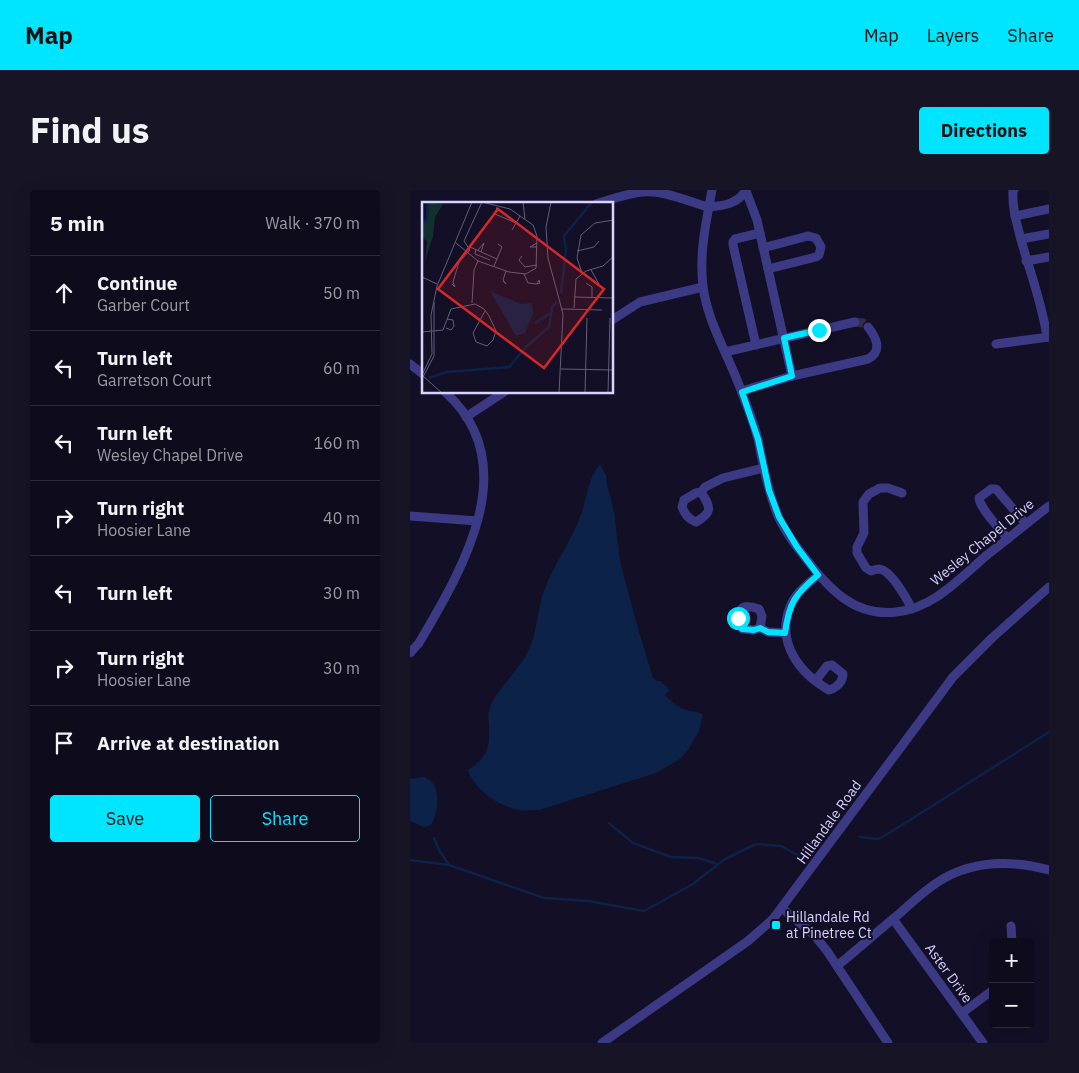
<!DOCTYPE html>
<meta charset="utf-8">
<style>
body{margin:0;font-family:"IBM Plex Sans",sans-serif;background:#171425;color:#f1f3f6}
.controls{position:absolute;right:15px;bottom:15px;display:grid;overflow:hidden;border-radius:5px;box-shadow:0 5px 20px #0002}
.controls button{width:45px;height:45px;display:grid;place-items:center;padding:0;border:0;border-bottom:1px solid #2e2b3b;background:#0e0b1c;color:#f1f3f6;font:25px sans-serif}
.stop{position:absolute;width:15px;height:15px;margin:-11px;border:4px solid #00e5ff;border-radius:50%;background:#fff}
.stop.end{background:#00e5ff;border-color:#fff;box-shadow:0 1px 5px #0008}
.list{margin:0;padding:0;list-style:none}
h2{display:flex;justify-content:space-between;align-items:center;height:65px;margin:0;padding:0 20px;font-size:21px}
h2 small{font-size:16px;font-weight:400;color:#9b9ba3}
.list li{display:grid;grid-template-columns:32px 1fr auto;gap:15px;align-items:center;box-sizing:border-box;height:75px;padding:0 20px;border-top:1px solid #2e2b3b}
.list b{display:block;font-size:19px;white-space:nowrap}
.list p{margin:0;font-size:16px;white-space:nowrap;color:#9b9ba3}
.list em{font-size:16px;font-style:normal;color:#9b9ba3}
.actions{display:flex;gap:10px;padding:15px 20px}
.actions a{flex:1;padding:11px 0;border:1px solid #00e5ff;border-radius:5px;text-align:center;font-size:18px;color:#00e5ff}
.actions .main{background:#00e5ff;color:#111}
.icon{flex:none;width:28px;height:28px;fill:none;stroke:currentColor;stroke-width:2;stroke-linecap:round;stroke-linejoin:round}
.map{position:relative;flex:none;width:639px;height:853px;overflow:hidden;border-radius:5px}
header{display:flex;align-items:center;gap:30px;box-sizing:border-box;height:70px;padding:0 25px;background:#00e5ff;color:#111}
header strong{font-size:24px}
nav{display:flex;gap:28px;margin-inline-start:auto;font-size:18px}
.intro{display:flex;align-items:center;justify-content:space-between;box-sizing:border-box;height:120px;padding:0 30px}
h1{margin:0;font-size:35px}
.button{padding:12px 22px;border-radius:5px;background:#00e5ff;color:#111;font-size:18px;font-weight:700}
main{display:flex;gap:30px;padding:0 30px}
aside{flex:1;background:#0e0b1c;border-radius:5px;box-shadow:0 5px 20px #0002}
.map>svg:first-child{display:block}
</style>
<header>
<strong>Map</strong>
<nav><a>Map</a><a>Layers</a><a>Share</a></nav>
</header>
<div class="intro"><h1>Find us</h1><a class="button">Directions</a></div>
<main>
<aside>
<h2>5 min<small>Walk · 370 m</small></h2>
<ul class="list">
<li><svg class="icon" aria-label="ahead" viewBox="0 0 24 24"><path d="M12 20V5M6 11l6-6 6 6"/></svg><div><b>Continue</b><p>Garber Court</p></div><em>50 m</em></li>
<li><svg class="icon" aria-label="left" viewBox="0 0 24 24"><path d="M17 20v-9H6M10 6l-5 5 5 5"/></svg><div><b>Turn left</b><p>Garretson Court</p></div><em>60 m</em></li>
<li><svg class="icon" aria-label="left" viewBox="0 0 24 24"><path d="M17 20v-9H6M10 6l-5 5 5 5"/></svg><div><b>Turn left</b><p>Wesley Chapel Drive</p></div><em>160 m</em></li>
<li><svg class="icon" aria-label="right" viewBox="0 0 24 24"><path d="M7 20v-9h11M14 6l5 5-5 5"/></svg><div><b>Turn right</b><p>Hoosier Lane</p></div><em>40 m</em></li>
<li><svg class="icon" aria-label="left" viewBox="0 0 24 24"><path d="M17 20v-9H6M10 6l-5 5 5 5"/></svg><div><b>Turn left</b></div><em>30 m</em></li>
<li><svg class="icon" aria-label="right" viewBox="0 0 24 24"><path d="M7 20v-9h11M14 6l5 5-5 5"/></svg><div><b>Turn right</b><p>Hoosier Lane</p></div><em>30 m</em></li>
<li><svg class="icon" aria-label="arrive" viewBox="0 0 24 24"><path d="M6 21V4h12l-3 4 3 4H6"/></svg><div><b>Arrive at destination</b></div></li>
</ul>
<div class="actions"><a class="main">Save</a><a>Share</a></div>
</aside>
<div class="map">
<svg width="639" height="853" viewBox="0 0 639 853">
<rect width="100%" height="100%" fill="#130f26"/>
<g fill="#0c2248">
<path d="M190,274L196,285L197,295L204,321L210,371L229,442L243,488L247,491H250L258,498L259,501L255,504L256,506C262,512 268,518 277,520C283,522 288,521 293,525L289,541L278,560L270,569L246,583L129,620C122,620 115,621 109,620C89,616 64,600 58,580C75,569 80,560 79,539C79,531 77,525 80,517C88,497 112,478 120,457C128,438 127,418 135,398C144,374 161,352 170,327C176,312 179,285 190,274Z"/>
<path d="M14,587C32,592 29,622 21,635L14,637L0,631V589Z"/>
</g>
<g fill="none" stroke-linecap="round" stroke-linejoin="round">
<g stroke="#0c2248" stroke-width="2.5">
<polyline points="199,633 223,653 261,667 288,668 307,674"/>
<polyline points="450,647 468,649 481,642 639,542"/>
<polyline points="24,648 29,660 39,675"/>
<polyline points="0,670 39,675 134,708 178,711 234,721 283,694 315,669 346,654 371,656 391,667"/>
</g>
<polyline stroke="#312d47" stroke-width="9" stroke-dasharray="9 4.5" stroke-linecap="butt" points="445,132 453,133 458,137"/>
<g stroke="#3d3a85" stroke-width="9">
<path d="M302,0C296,33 289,63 293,97C298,134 320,168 332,203C338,218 344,234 348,249C353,275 358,301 368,326C375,342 386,356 397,370C419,399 445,427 486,422C524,418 550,388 577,365C598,349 618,332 639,316"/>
<path d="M604,0H603C602,17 606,30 610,46C619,80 632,112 637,147"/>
<polyline points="336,1 347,30 382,186"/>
<path d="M186,14C201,9 216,4 232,2C254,0 277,11 298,17C313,16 328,14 336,0"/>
<polyline points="605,26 639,19"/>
<polyline points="611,49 639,44"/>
<polyline points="353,58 398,46 406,48 411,57 409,65 406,67 358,79"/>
<polyline points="616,71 639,67"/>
<polyline points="202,130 230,112 293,97"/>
<polyline points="586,154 639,147"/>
<polyline points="346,155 323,55 323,52 325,49 350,43"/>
<polyline points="315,162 445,132"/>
<polyline points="0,174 14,185"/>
<path d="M332,201L382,186L458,169C473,161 466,147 458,137"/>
<polyline points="56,227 94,202"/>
<path d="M291,302C301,318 303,322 286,332C278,329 275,324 272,317L274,310L286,303L291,302L295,297L313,288L353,278"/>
<path d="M492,303L478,298H470L459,304L453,312L454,343L447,357V363L456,378L461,381C464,380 466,379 469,379C481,380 497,409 502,419"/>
<polyline points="0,326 67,331"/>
<path d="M598,349C591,340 570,319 569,308L581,299H586L616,334"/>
<path d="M350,438L352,426L349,419C333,414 329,416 327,432L332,439L344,440L350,438L358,442L375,443"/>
<path d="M0,463L9,453C52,380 116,274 35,202"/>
<path d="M406,490L417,476L422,475L433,484C433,491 427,498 419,500C389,483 366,452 380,417C385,403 398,394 408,385"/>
<polyline points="372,718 405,746 417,761 478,853"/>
<polyline points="483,729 573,853"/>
<polyline points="601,736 602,752"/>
<path d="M427,776C448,759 468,741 489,724C501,713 514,701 528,692C562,670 601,670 639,680"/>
<polyline points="552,823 583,800"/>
<polyline points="192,853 338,751 363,729 543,487 582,448 639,397"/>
</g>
</g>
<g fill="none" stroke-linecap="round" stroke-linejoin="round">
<path stroke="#00e5ff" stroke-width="6" d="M328,428L327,432L332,439L344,440L350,438L358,442L375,443C379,413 385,404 408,385L387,357L369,327L359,300L348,249L332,202L382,186L374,148L409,140"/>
</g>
<rect fill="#00e5ff" stroke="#130f26" stroke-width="2" x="361" y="730" width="10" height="10" rx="2.5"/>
<g text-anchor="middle" stroke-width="4" stroke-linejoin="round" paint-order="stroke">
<g font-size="14" fill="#d9d4ff" stroke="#130f26">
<text transform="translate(572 352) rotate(-39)" y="5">Wesley Chapel Drive</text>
<text transform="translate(419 632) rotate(-54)" y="5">Hillandale Road</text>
<text transform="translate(539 783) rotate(54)" y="5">Aster Drive</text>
</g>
<g font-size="14" fill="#d9d4ff" stroke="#130f26" text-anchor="start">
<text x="376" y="732">Hillandale Rd<tspan x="376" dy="16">at Pinetree Ct</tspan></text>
</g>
</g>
<g transform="translate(12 12)">
<rect width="191" height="191" fill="#130f26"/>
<path d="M5,0L21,2L13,15L11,35L3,59L5,39L0,36V20L6,15Z" fill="#12302f"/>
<path d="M68,89L99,102L110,101L111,111L103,131L94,134Z" fill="#0c2248"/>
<path fill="none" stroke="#0c2248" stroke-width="2.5" d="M0,22L5,17L6,0M139,91L144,48L142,34L170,0M113,121L127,112M7,176L25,170L87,165L104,145L127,125L130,105L135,100"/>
<path fill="none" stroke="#625e7d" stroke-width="1" d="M101,0L103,17M129,0L124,25L126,56L141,112L137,191M75,5L73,12L94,21M90,28L98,14M34,41L56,59L87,70L104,72L114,66L115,34L111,23L88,7L60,0M115,41L108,45H115M48,45L75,57M54,47L53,52L68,58M56,48L62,41L59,50M155,49L172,45L177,39M100,54L97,58L103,65L115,63M72,64L80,45L76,42M169,68L177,82M160,71L155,56L159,33L173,21L192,18M102,72L106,81L115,82L117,78L118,81L115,82M0,75L15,82M81,79L84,82L81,78L84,69M164,81L170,85V95M30,82L33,85L31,80L37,60L48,48L42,39L60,0M152,95L192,96M50,101L52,68L56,59M152,106L154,77L164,69L181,64L192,54M140,107L180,108M24,126L29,128L32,124L31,118L25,117M0,130L21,128L29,107L53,102L62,107L65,111L67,114L68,116L74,129L71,138L65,144L54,140L51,131L63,109M139,167L192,168M0,173L10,152L9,113L15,84L50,0M1,174L20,191M0,177L12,154V100M163,191L165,116M186,191L188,116"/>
<path fill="#d62828" fill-opacity="0.15" stroke="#d62828" stroke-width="2.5" d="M76,7L182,87L122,166L16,87Z"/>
<rect width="191" height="191" fill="none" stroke="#d9d4ff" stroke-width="2.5"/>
</g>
</svg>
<div class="controls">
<button>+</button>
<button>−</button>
</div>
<div class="stop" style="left:328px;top:428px"></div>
<div class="stop end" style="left:409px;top:140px"></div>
</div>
</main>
